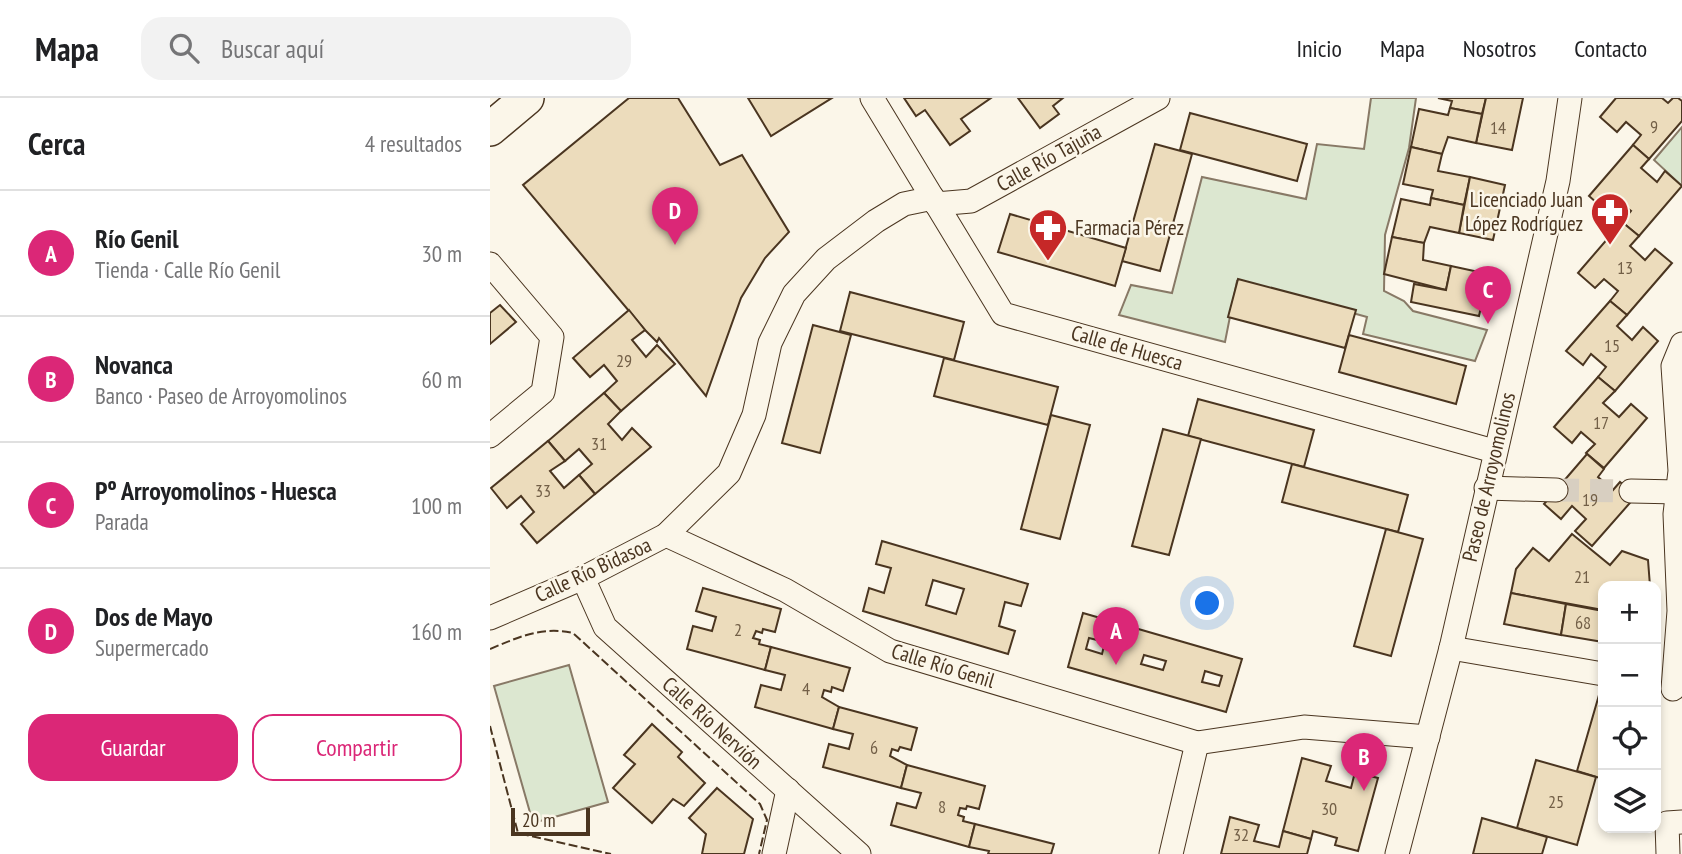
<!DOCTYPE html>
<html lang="es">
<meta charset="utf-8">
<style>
body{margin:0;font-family:"PT Sans Narrow",sans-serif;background:#f2f2f2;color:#202124}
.controls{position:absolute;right:21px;bottom:21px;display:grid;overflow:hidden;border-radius:14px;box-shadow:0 4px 10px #0003}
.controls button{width:63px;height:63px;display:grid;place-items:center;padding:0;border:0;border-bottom:2px solid #e0e0e0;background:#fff;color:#202124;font:35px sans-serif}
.scale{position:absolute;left:21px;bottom:18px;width:79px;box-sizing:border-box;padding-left:7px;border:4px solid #4a3520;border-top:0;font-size:19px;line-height:24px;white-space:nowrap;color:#4a3520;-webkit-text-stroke:5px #fbf6e9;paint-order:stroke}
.you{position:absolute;left:718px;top:506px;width:24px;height:24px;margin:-18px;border:5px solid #fff;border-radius:50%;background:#1a73e8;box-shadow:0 0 0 10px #1a73e833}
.badge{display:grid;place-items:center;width:46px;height:46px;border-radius:50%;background:#db2777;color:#fff;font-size:23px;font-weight:700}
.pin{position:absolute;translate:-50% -58px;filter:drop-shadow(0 2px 4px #0008)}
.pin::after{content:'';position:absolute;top:37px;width:24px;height:21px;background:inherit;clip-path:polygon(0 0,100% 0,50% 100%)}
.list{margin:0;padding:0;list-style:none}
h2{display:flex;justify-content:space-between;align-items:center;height:91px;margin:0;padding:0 28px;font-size:30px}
h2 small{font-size:23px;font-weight:400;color:#757577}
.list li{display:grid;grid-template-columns:46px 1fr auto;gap:21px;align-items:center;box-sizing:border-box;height:126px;padding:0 28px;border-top:2px solid #e0e0e0}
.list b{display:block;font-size:26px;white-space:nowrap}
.list p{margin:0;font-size:23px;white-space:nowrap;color:#757577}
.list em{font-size:23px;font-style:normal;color:#757577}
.actions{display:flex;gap:14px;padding:21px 28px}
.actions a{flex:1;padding:16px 0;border:2px solid #db2777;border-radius:21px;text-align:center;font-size:24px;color:#db2777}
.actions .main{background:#db2777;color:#fff}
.icon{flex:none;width:38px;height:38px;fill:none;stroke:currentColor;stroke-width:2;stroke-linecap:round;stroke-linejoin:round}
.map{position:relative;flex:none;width:1192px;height:756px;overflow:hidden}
header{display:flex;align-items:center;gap:42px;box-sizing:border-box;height:98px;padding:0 35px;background:#fff;border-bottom:2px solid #e0e0e0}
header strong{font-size:33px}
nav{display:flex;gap:38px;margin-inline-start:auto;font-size:24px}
.search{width:490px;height:63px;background:#f2f2f2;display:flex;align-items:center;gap:18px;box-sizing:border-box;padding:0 24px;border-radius:21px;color:#757577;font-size:26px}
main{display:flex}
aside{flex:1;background:#fff}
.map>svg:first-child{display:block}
</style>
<header>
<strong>Mapa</strong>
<div class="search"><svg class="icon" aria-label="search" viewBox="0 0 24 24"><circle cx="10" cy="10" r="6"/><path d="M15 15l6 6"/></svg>Buscar aquí</div>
<nav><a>Inicio</a><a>Mapa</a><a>Nosotros</a><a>Contacto</a></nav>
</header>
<main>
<aside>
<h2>Cerca<small>4 resultados</small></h2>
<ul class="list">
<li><span class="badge">A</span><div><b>Río Genil</b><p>Tienda · Calle Río Genil</p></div><em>30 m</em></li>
<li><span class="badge">B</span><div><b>Novanca</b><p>Banco · Paseo de Arroyomolinos</p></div><em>60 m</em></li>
<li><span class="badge">C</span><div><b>Pº Arroyomolinos - Huesca</b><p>Parada</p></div><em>100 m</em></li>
<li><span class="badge">D</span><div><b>Dos de Mayo</b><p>Supermercado</p></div><em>160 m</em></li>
</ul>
<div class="actions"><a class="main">Guardar</a><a>Compartir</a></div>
</aside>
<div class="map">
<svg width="1192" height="756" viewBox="0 0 1192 756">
<rect width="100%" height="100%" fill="#fbf6e9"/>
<g fill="#dce7d0" stroke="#887966" stroke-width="2">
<polygon points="881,0 926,0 919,50 895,137 894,193 914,203 923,213 997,232 985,263 873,236 877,219 747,183 735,244 629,217 641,187 682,195 712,79 816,101 827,46 874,51"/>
<polygon points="1192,29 1192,88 1164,62"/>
<polygon points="79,567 118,704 43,725 4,588"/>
</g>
<g fill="#ecdcbc" stroke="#4a3520" stroke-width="2" fill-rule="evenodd">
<polygon points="139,0 188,0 230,67 252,57 299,134 275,160 251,200 216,298 169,240 167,244 155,232 33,87"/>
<polygon points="258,0 342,0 281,38"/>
<polygon points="414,0 501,0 471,21 480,33 460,47 435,12 426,18"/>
<polygon points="528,0 573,0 563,8 569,16 550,30"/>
<polygon points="948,0 996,0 992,16 960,10 962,3"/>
<polygon points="996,0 1033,0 1022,52 986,45"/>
<polygon points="1126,0 1172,0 1178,5 1183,0 1188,0 1192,3 1192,23 1159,61 1143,47 1151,37 1136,24 1127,34 1110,19"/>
<polygon points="960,10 992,16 986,45 958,39 952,56 921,49 929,11 958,17"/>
<polygon points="700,15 817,46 807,83 690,52"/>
<polygon points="665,46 702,56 670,173 632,163"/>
<polygon points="1143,47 1159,61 1151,70 1167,84 1175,73 1192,88 1149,138 1132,124 1141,113 1126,101 1116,113 1099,98"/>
<polygon points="921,49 952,56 948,73 980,79 974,107 941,100 943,92 913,86"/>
<polygon points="980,79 1015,87 1003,142 969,135"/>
<polygon points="941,100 974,107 969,135 940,129 934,145 902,139 911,101 940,107"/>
<polygon points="520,116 636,150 625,188 508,154"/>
<polygon points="1132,124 1149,138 1140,148 1155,162 1165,151 1182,165 1137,217 1120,203 1128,193 1114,181 1105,190 1088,175"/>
<polygon points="902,139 934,145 933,162 961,168 956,192 894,176"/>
<polygon points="961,168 998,176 989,218 921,204 924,186 956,192"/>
<polygon points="748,181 866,212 855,250 738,219"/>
<polygon points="360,194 474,224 464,262 350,233"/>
<polygon points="1120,203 1137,217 1127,228 1142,242 1153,229 1168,243 1125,293 1108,279 1116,269 1101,256 1093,267 1076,253"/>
<polygon points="10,207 26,224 0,246 0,215"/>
<polygon points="139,212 155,232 142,242 156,259 167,247 185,266 131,313 114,295 127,283 114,267 100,279 83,260"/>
<polygon points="323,227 361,237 330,355 292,345"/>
<polygon points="859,237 976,268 966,306 849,274"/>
<polygon points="454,260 568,289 558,327 444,298"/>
<polygon points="1108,279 1125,293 1113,305 1129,319 1141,306 1157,320 1114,370 1096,355 1105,346 1091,334 1082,345 1064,329"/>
<polygon points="114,295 131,313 118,326 132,342 142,330 161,349 105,396 89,377 102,366 89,351 75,363 58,343"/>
<polygon points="708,301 824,332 814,369 698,338"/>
<polygon points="561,317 600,327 570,441 531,431"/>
<polygon points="673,331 711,341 679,457 642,448"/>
<polygon points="58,343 75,363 60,373 74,390 89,377 105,396 47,445 31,426 44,414 31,398 17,410 1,390"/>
<polygon points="1097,356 1114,371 1108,379 1123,392 1130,384 1146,398 1102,448 1085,433 1096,421 1082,408 1071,421 1054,406"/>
<polygon points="802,366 918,397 908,434 792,404"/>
<polygon points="896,431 933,441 901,558 864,548"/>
<polygon points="1082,436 1120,467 1132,453 1158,462 1160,488 1113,488 1113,512 1021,495 1026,471 1043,450 1059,463"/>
<path d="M392,443L538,486L531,508L515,504L509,528L525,533L518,556L373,513L379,490L394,495L401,470L386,466ZM443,482L474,491L466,516L436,507Z"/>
<polygon points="213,490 291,511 285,534 273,531 272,535 266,533 263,540 270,542 269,546 281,549 275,572 197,551 203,528 222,533 226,519 206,513"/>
<polygon points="1021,495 1076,506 1071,537 1014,526"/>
<polygon points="1076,506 1113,513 1113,544 1071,537"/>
<path d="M593,515L752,561L736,614L578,569ZM599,540L615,544L612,556L596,551ZM654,557L676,563L673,572L651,566ZM715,573L732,578L729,588L712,584Z"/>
<polygon points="281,549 360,570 353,593 342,589 341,594 334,592 332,599 349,609 343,631 265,609 271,587 291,592 295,577 275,572"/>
<polygon points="1109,597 1113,598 1113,681 1087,673"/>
<polygon points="349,609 427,630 421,652 410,649 408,653 402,651 400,658 417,667 411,690 333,669 339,646 359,651 363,636 343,631"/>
<polygon points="162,626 192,654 188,659 215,685 194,708 183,701 162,725 123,690 145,666 134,657"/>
<polygon points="812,660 841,668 836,683 861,690 865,674 888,680 868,753 845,747 847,740 823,733 821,741 793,733"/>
<polygon points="1046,662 1106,679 1087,747 1027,730"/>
<polygon points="417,667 495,688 489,711 477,708 476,711 470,710 468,717 474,719 473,723 485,726 479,749 401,727 407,705 426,710 431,695 411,690"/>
<polygon points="227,690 263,721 254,756 212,756 216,736 199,720"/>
<polygon points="740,719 769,727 764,743 789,749 793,733 821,741 817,756 731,756"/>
<polygon points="992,720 1057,739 1052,756 983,756"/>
<polygon points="485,726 564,746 561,756 498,756 499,753 479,749"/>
</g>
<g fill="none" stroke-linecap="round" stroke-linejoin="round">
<polyline stroke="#d8cfc1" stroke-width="23" stroke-dasharray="23 11" stroke-linecap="butt" points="1066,392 1141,393"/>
<g stroke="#4a3520" stroke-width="25">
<g id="street">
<polyline points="382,0 513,216 1004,353"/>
<polyline points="446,106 481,103 668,0"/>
<polyline points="0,166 62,239 53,294 0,338"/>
<polyline points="996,390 1066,392"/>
<polyline points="1141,393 1188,394"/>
<polyline points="176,437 295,492 400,553 707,645 814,629 938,639"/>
<polyline points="93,480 115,529 369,756"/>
<polyline points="0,520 93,480 176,437 239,375 264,317 280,245 304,196 336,161 386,123 414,106 443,100"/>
<polyline points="961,550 1113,576"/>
<polyline points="1183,591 1189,513 1185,416 1190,373 1183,268 1192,246"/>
<polyline points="284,756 298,692"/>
<polyline points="681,756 707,645"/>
<polyline points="907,756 961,550 1068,83 1080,0"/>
<polyline points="1178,756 1177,725 1192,724"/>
</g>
</g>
<g stroke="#4a3520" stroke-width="36">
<polyline id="secondary" points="0,31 37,0"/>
</g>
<use href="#street" stroke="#fbf6e9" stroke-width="23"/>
<use href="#secondary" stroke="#fbf6e9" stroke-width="33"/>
<g stroke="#4a3520" stroke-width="2" stroke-dasharray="9 3.5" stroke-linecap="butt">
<path d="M0,551C29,539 52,528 83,535L270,706L277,722L269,756"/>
<polyline points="0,628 28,735 121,756"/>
</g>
</g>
<defs>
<g id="pharmacy-pin" transform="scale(2.0125)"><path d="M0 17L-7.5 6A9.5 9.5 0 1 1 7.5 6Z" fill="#c62828" stroke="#fbf6e9"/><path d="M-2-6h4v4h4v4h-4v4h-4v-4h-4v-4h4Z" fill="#fff"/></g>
</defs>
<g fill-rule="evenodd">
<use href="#pharmacy-pin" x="1120" y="114"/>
<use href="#pharmacy-pin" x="558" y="130"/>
</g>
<g text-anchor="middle" stroke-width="5" stroke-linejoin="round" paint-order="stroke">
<g font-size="18" fill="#725f47">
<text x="1164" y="35">9</text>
<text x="1008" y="36">14</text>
<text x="1135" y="176">13</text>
<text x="1122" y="254">15</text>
<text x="134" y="269">29</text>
<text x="1111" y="331">17</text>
<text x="109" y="352">31</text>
<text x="53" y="399">33</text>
<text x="1100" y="408">19</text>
<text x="1092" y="485">21</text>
<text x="1093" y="531">68</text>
<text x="248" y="538">2</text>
<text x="316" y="597">4</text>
<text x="384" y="656">6</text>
<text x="1066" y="710">25</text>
<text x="452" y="715">8</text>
<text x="839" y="717">30</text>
<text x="751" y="743">32</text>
</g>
<g font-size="21" fill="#4a3520" stroke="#fbf6e9">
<text transform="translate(559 60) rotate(-29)" y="7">Calle Río Tajuña</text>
<text transform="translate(637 250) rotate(16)" y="7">Calle de Huesca</text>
<text transform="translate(999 379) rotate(-77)" y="7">Paseo de Arroyomolinos</text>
<text transform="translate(103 472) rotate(-25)" y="7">Calle Río Bidasoa</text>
<text transform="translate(453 568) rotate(17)" y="7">Calle Río Genil</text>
<text transform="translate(222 625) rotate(42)" y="7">Calle Río Nervión</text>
</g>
<g font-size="21" fill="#4a3520" stroke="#fbf6e9" text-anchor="end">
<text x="1093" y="109">Licenciado Juan<tspan x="1093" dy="24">López Rodríguez</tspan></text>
<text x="585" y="137" text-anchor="start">Farmacia Pérez</text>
</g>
</g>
</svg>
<div class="controls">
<button>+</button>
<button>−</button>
<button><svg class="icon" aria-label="locate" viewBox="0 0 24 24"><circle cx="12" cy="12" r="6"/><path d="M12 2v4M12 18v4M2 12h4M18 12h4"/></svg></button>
<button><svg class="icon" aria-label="layers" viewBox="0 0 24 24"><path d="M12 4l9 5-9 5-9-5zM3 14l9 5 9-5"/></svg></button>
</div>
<div class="scale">20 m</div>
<div class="you"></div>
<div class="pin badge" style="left:626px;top:567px">A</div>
<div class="pin badge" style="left:874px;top:693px">B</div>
<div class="pin badge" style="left:998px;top:226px">C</div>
<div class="pin badge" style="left:185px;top:147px">D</div>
</div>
</main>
